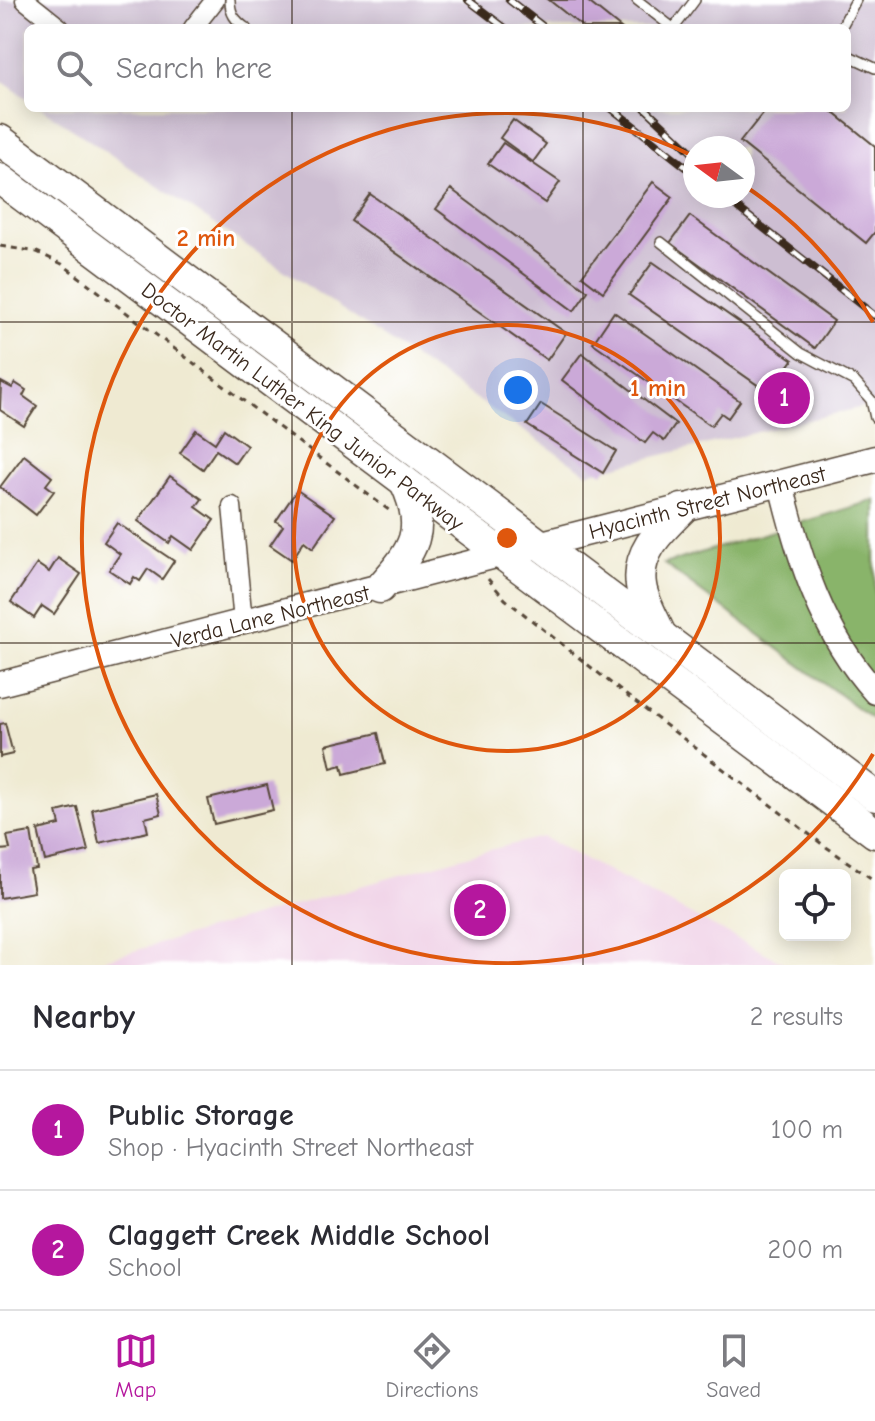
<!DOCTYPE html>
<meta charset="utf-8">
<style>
body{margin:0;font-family:"Comic Neue",sans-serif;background:#f2f2f3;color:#2b2b33}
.controls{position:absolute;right:24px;bottom:24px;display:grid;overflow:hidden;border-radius:12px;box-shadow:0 4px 20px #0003}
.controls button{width:72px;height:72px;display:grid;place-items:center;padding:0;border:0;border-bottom:2px solid #e1e1e2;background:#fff;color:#2b2b33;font:40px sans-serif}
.compass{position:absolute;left:683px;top:136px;width:72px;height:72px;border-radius:50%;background:#fff;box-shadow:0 4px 20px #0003;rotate:285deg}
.you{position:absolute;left:518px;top:390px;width:28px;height:28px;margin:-20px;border:6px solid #fff;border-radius:50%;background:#1a73e8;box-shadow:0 0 0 12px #1a73e833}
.badge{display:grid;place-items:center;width:52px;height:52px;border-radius:50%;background:#b5179e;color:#fff;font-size:26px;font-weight:700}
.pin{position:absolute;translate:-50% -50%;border:4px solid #fff;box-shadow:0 2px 8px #0006}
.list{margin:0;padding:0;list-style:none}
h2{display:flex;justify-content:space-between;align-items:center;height:104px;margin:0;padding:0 32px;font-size:34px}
h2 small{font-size:26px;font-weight:400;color:#7c7c81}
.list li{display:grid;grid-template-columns:52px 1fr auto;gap:24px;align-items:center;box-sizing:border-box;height:120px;padding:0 32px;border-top:2px solid #e1e1e2}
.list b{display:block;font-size:30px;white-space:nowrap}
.list p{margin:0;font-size:26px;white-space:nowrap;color:#7c7c81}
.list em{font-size:26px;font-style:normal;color:#7c7c81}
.icon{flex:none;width:44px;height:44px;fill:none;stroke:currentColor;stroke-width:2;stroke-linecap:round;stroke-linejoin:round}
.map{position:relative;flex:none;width:875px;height:965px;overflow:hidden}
.search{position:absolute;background:#fff;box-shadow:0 4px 20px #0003;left:24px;right:24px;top:24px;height:88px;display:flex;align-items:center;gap:20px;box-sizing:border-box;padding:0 28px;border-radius:12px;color:#7c7c81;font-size:30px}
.sheet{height:344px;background:#fff}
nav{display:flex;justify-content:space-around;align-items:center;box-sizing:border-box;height:112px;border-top:2px solid #e1e1e2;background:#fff;font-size:22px;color:#7c7c81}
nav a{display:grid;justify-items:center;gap:4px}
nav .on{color:#b5179e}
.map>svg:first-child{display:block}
</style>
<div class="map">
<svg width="875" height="965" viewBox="0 0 875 965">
<rect width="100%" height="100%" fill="#fff"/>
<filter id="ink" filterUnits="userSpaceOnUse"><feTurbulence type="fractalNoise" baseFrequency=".0125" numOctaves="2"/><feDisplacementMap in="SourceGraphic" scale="16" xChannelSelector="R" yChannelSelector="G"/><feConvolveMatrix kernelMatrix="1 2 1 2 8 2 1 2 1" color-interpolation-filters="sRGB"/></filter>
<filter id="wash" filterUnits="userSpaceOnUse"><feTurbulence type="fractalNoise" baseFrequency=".006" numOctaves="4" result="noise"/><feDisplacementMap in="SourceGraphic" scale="32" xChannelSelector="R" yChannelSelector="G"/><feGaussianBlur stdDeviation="1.8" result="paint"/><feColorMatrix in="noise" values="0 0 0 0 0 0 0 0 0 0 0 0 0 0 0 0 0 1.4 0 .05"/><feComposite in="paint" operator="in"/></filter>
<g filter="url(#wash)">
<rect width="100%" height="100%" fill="#efead2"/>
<polygon fill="#efd0e6" points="542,837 788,965 85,965 470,855"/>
<path fill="#cdbed2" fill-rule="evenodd" d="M0,0H875V404L587,473L41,108H847V28H28V99L0,80ZM695,148H743V196H695Z"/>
<polygon fill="#89b46b" stroke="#626f44" stroke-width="2" points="875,500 875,721 664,564"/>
<g id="blocks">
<g fill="#cba9d8">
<polygon points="549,0 586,0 621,28 584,28"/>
<polygon points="767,108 828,108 875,146 875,232 866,243 740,142"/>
<polygon points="513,120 546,144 533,162 500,138"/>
<polygon points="503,143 560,182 545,203 488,164"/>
<polygon points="653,182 673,197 603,292 582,276"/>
<polygon points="451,189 588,291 574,311 436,209"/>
<polygon points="370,194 566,333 547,360 351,221"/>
<polygon points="690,216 834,321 815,348 670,243"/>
<polygon points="653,262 793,360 769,393 629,295"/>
<polygon points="614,312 740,401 728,418 721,413 711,426 593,343"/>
<polygon points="582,353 676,424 664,441 653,433 645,443 562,380"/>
<polygon points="1,382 12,388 15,383 26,390 23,396 37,406 24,426 0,410"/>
<polygon points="781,386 803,402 788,423 766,408"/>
<polygon points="541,404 616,451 603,473 527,425"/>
<polygon points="224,429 247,446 235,463 216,450 203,469 180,453 196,430 215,443"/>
<polygon points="24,455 52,477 46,485 54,491 36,515 0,487"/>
<polygon points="170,476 202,499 196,507 214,520 193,550 173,536 169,543 138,521"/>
<polygon points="297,490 335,516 313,548 304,541 292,560 270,545 283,526 276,521"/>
<polygon points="117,523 174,561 162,579 148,569 140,581 134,577 130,584 109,570 120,554 104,542"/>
<polygon points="58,558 81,574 54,614 42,606 34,618 11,602 37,564 49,572"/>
<polygon points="5,723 13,754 0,757 0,724"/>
<polygon points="378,733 385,764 344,774 342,765 331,768 326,745"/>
<polygon points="267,785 273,810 214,824 208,799"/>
<polygon points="156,794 161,814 145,818 148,832 99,843 92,809"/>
<polygon points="77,807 88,851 45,861 38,830 60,825 57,812"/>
<polygon points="31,832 37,869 30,870 34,892 0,898 0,850 10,849 7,836"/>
</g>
</g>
</g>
<g filter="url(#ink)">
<use href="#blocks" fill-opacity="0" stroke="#564739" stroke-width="2"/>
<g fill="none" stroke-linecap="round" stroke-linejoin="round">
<g stroke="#564739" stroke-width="12">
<g id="service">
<path d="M230,0C230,14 235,20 246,28"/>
<polyline points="637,0 673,28"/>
<polyline points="674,28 695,0"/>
<polyline points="841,28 856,0"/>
<polyline points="847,55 875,68"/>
<polyline points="661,242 801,353 854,381 871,400 875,418"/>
</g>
</g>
<g stroke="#564739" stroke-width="21">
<g id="minor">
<polyline points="25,0 60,28"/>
<polyline points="193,28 215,0"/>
<polyline points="232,506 243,622"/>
</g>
</g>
<g stroke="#564739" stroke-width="27">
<g id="tertiary">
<path d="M781,484C799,559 822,633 875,692"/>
<polyline points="0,684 500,555"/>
</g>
</g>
<g stroke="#564739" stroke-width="29">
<polyline id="secondary" points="526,548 875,459"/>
</g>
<g stroke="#564739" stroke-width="33">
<g id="trunk">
<polyline points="0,140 875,796"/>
<polyline points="0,179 875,833"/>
<path d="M380,588C414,550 428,531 405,482"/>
<path d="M660,633C654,619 643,601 641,585C636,552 661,530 682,509"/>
</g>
</g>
<g stroke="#564739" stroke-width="3" stroke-dasharray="6 6" stroke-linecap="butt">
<polyline points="0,246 37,252 62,264 390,511"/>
<polyline points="488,579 505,599 626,695 822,844 875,881"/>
</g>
<use href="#service" stroke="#fff" stroke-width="9"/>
<use href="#minor" stroke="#fff" stroke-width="18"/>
<use href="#tertiary" stroke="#fff" stroke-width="24"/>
<use href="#secondary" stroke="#fff" stroke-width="26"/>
<use href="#trunk" stroke="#fff" stroke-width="30"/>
<g stroke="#3b2a1e" stroke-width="8">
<g id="rail">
<polyline points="468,0 505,28"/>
<polyline points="509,0 545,28"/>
<polyline points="611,108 695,174"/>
<polyline points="645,108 695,155"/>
<polyline points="723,196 875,316"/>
</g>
</g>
<use href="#rail" stroke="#fff" stroke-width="5" stroke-dasharray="15" stroke-linecap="butt"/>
</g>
</g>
<path fill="none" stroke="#3b2a1e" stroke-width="2" stroke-opacity="0.55" d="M292,0V28M583,0V28M292,108V965M583,108V965M0,322H875M0,643H875"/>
<g fill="none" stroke="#df570d" stroke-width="4">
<circle cx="507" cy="538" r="213"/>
<path d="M873 754A425 425 0 1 1 693 156M745 186A425 425 0 0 1 873 322"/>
</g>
<g text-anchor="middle" stroke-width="6" stroke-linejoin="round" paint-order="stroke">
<g font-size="22" fill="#3b2a1e" stroke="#fff">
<text transform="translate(303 406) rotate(37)" y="8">Doctor Martin Luther King Junior Parkway</text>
<text transform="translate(707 502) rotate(-14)" y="8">Hyacinth Street Northeast</text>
<text transform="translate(270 616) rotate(-14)" y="8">Verda Lane Northeast</text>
</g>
</g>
<circle cx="507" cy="538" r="12" fill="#df570d" stroke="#fff" stroke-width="4"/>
<g font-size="24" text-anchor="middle" font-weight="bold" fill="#df570d" stroke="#fff" stroke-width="6" stroke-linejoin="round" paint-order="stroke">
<text x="206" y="246">2 min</text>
<text x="658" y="396">1 min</text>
</g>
</svg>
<div class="controls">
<button><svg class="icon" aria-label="locate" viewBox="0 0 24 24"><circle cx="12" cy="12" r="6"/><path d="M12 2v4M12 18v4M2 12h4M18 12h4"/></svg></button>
</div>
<svg class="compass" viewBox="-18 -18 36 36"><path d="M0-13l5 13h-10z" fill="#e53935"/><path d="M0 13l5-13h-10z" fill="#7c7c81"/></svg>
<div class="you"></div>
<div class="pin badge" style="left:784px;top:398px">1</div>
<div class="pin badge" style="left:480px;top:910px">2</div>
<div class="search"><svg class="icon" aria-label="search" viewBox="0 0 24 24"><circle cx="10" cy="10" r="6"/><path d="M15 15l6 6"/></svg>Search here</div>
</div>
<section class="sheet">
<h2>Nearby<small>2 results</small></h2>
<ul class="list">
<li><span class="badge">1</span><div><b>Public Storage</b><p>Shop · Hyacinth Street Northeast</p></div><em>100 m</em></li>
<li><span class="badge">2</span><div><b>Claggett Creek Middle School</b><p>School</p></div><em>200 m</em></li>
</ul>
</section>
<nav>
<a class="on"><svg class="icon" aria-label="map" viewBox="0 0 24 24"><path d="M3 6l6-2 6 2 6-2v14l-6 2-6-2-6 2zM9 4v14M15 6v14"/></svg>Map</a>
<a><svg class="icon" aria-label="directions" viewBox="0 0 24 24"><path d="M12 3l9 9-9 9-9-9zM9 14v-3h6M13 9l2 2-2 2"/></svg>Directions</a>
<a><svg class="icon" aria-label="saved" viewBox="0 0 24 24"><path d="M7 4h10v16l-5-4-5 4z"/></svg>Saved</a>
</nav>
